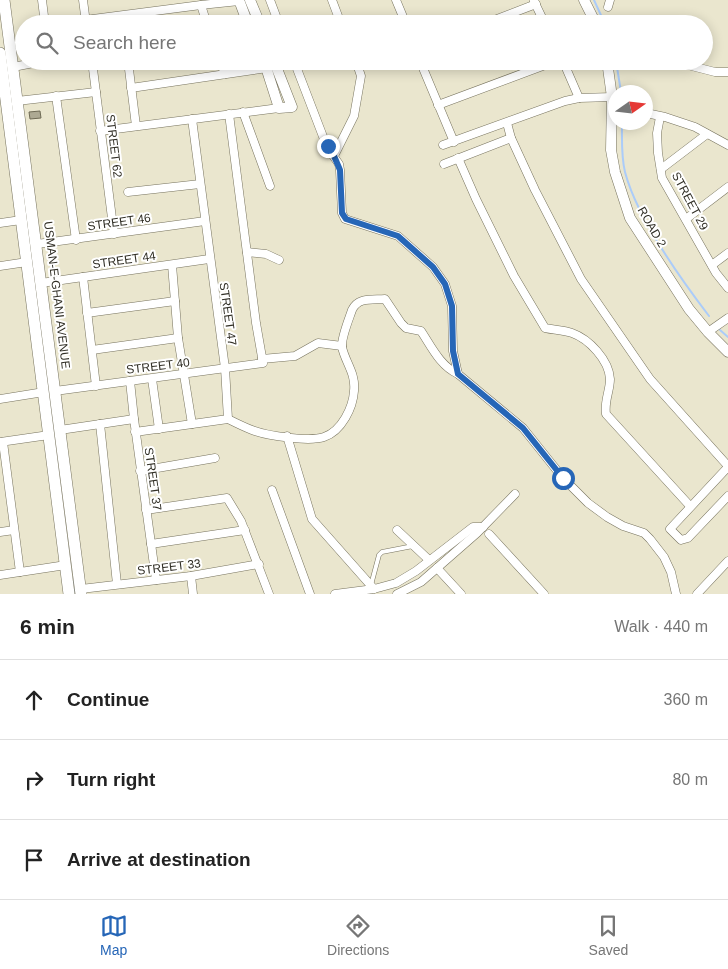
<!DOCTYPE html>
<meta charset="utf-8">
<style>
body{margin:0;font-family:Helvetica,sans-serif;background:#f2f2f2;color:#222}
.compass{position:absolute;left:608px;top:85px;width:45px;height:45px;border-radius:50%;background:#fff;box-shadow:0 2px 12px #0003;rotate:76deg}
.stop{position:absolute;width:15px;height:15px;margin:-11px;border:4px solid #2666b7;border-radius:50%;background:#fff}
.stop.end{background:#2666b7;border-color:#fff;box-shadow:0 1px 5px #0008}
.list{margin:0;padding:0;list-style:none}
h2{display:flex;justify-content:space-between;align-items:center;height:65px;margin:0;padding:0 20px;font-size:21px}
h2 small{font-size:16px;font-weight:400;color:#767676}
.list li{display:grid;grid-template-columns:32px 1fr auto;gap:15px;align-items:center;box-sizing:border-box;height:80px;padding:0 20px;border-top:1px solid #e0e0e0}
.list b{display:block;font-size:19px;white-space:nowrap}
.list em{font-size:16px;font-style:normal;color:#767676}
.icon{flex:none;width:28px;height:28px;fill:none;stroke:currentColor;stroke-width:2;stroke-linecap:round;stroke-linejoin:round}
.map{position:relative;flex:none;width:728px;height:594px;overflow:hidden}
.search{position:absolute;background:#fff;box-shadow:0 2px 12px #0003;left:15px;right:15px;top:15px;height:55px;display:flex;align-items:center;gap:12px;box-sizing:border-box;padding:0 18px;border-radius:28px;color:#767676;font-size:19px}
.sheet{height:305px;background:#fff}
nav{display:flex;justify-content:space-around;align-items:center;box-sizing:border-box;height:70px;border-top:1px solid #e0e0e0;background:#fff;font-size:14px;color:#767676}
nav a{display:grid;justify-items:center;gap:2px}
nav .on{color:#2666b7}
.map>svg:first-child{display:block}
</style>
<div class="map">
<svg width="728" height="594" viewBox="0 0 728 594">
<rect width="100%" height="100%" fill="#eae6ce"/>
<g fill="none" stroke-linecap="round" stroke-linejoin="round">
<g stroke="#abccf9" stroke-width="2">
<polyline points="594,0 605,24"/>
<polyline points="616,61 621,92"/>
<path d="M622,122C622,139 621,156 625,172C637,218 680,278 709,316"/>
<polyline points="720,330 728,337"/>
<polyline points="73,581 75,594"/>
</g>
</g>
<polygon fill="#ada993" stroke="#6e6a55" points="40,111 41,118 30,119 29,112"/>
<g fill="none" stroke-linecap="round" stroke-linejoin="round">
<g stroke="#77735e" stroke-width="5">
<polyline id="service" points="371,585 379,555 382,552 413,546"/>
</g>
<g stroke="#77735e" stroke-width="9">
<g id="minor">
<polyline points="42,0 45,24"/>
<polyline points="83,0 86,23"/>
<polyline points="270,0 279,24"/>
<polyline points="332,0 341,24"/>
<polyline points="396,0 406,24"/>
<polyline points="534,1 545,24"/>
<polyline points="201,5 207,24"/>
<polyline points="608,7 610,0"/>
<polyline points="85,20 201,5 239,1"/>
<polyline points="484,24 536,4"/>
<polyline points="92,61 114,234"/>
<polyline points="128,61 136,126"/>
<polyline points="220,61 225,74"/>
<polyline points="294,61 327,147 339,164 340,170 342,213 345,219 398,236 433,267 445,284 452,306 453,351 458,374 523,428 563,478 588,503 607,517 623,526 644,533 650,539 664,557 671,572 676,594"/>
<polyline points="420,61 454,142"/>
<polyline points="563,61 579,98"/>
<polyline points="672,61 715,72 728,72"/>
<polyline points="13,67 44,61"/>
<polyline points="131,88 267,68"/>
<polyline points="56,96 76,240"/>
<polyline points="17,101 96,92"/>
<polyline points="438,105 556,61"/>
<polyline points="243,112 270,186"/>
<polyline points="646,113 665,117 695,127 728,145"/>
<polyline points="660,117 657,133 658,153 662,178 716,273 728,288"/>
<polyline points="507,123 511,138 535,190 581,279 650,379 728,466"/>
<polyline points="100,131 279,108"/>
<polyline points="443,145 565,101 579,98 612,97"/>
<polyline points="334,156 354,116 361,76 356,61"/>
<path d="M458,158L476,199L514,276L545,328C554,330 563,330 572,333C589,339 609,360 610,379C610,391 604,401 606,414L690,506"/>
<polyline points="444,164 511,138"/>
<polyline points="661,169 707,134"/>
<polyline points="128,192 200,184"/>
<polyline points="686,219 728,187"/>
<polyline points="0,223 21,220"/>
<polyline points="37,244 205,221"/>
<polyline points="247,252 266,254 279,260"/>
<polyline points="172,265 178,338 192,424"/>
<polyline points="712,265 728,253"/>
<polyline points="0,266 27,262"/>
<polyline points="83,277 96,386"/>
<polyline points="41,283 209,259"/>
<polyline points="87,313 175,301"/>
<polyline points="708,332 728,318"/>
<polyline points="92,350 178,338"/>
<polyline points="262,359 295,356 318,343 342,346"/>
<polyline points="152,379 159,429"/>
<polyline points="130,381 134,419 156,580"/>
<polyline points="55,391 263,363 256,323 229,114"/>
<polyline points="0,399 44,392"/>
<path d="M228,419C236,423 244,427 252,430C268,436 309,442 324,437C342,431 353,407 354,391C356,373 345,362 342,347C341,338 349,319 352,310C358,297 372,300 385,299L401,323L406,328L421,331C431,346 440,366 458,374"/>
<polyline points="100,424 117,584"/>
<polyline points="60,430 134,419"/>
<polyline points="135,432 228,419 225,368 192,119"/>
<polyline points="287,436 312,519 374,589"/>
<polyline points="0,442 49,435"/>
<polyline points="3,442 20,572"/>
<polyline points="728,467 670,529 681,540 688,538 728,496"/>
<polyline points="140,471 215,458"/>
<polyline points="272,490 310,594"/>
<polyline points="146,510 227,498 241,521 269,594"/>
<polyline points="397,530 429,560"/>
<polyline points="0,532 14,530"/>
<polyline points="489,534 544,594"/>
<polyline points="151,544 245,530"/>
<polyline points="437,568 461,594"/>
<polyline points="0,575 66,565"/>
<polyline points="191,576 193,594"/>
<polyline points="81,589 191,576 259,564"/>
<polyline points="335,594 374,589 396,583 416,571 473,527 483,527"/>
<polyline points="397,594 421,582 477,533 515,494"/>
<polyline points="697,594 728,561"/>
</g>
</g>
<g stroke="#77735e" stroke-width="11">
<g id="tertiary">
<polyline points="239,0 248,24"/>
<polyline points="250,0 260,24"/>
<polyline points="584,0 596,24"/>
<polyline points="264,61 279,108 292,107 274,61"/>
<polyline points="607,61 612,97 611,150 615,172 630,218 689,309 708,332 728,352"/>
</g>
</g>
<g stroke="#77735e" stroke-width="12">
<g id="secondary">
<polyline points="4,0 81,594"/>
<polyline points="0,53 69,594"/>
</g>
</g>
<use href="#service" stroke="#fff" stroke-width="4"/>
<use href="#minor" stroke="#fff" stroke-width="8"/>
<use href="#tertiary" stroke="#fff" stroke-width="10"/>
<use href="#secondary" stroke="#fff" stroke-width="11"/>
</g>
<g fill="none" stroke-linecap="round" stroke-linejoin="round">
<polyline stroke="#2666b7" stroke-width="6" points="328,146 334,156 340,170 342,213 346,219 398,236 433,267 445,284 452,306 453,351 458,374 523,428 563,478"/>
</g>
<g text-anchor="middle" stroke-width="4" stroke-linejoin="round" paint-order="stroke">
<g font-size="12" fill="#312f26" stroke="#fff">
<text transform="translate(114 146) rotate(83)" y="4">STREET 62</text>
<text transform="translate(690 201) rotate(62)" y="4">STREET 29</text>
<text transform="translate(119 222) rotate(-8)" y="4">STREET 46</text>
<text transform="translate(652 227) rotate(60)" y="4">ROAD 2</text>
<text transform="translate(124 260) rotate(-8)" y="4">STREET 44</text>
<text transform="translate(57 295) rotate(83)" y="4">USMAN-E-GHANI AVENUE</text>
<text transform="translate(228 314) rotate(82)" y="4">STREET 47</text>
<text transform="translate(158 366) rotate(-7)" y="4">STREET 40</text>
<text transform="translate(153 479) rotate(82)" y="4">STREET 37</text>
<text transform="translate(169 567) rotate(-7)" y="4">STREET 33</text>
</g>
</g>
</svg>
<svg class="compass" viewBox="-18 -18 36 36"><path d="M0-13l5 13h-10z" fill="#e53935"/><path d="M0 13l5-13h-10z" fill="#767676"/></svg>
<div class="stop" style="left:563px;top:478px"></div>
<div class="stop end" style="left:328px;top:146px"></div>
<div class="search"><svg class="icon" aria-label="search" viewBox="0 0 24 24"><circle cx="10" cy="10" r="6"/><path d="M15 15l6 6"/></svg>Search here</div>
</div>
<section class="sheet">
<h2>6 min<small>Walk · 440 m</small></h2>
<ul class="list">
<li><svg class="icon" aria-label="ahead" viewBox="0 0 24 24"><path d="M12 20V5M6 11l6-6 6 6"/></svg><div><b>Continue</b></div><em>360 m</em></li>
<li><svg class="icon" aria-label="right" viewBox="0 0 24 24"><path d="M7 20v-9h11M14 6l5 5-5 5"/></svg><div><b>Turn right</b></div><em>80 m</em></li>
<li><svg class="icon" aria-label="arrive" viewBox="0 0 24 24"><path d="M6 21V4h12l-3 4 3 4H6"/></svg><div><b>Arrive at destination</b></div></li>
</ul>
</section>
<nav>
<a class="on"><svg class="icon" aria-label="map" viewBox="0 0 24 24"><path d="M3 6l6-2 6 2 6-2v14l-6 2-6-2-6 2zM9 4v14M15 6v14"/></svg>Map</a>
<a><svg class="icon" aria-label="directions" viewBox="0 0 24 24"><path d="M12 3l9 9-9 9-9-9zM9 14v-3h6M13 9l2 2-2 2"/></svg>Directions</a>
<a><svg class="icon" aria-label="saved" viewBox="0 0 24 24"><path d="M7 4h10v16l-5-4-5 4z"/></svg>Saved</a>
</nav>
